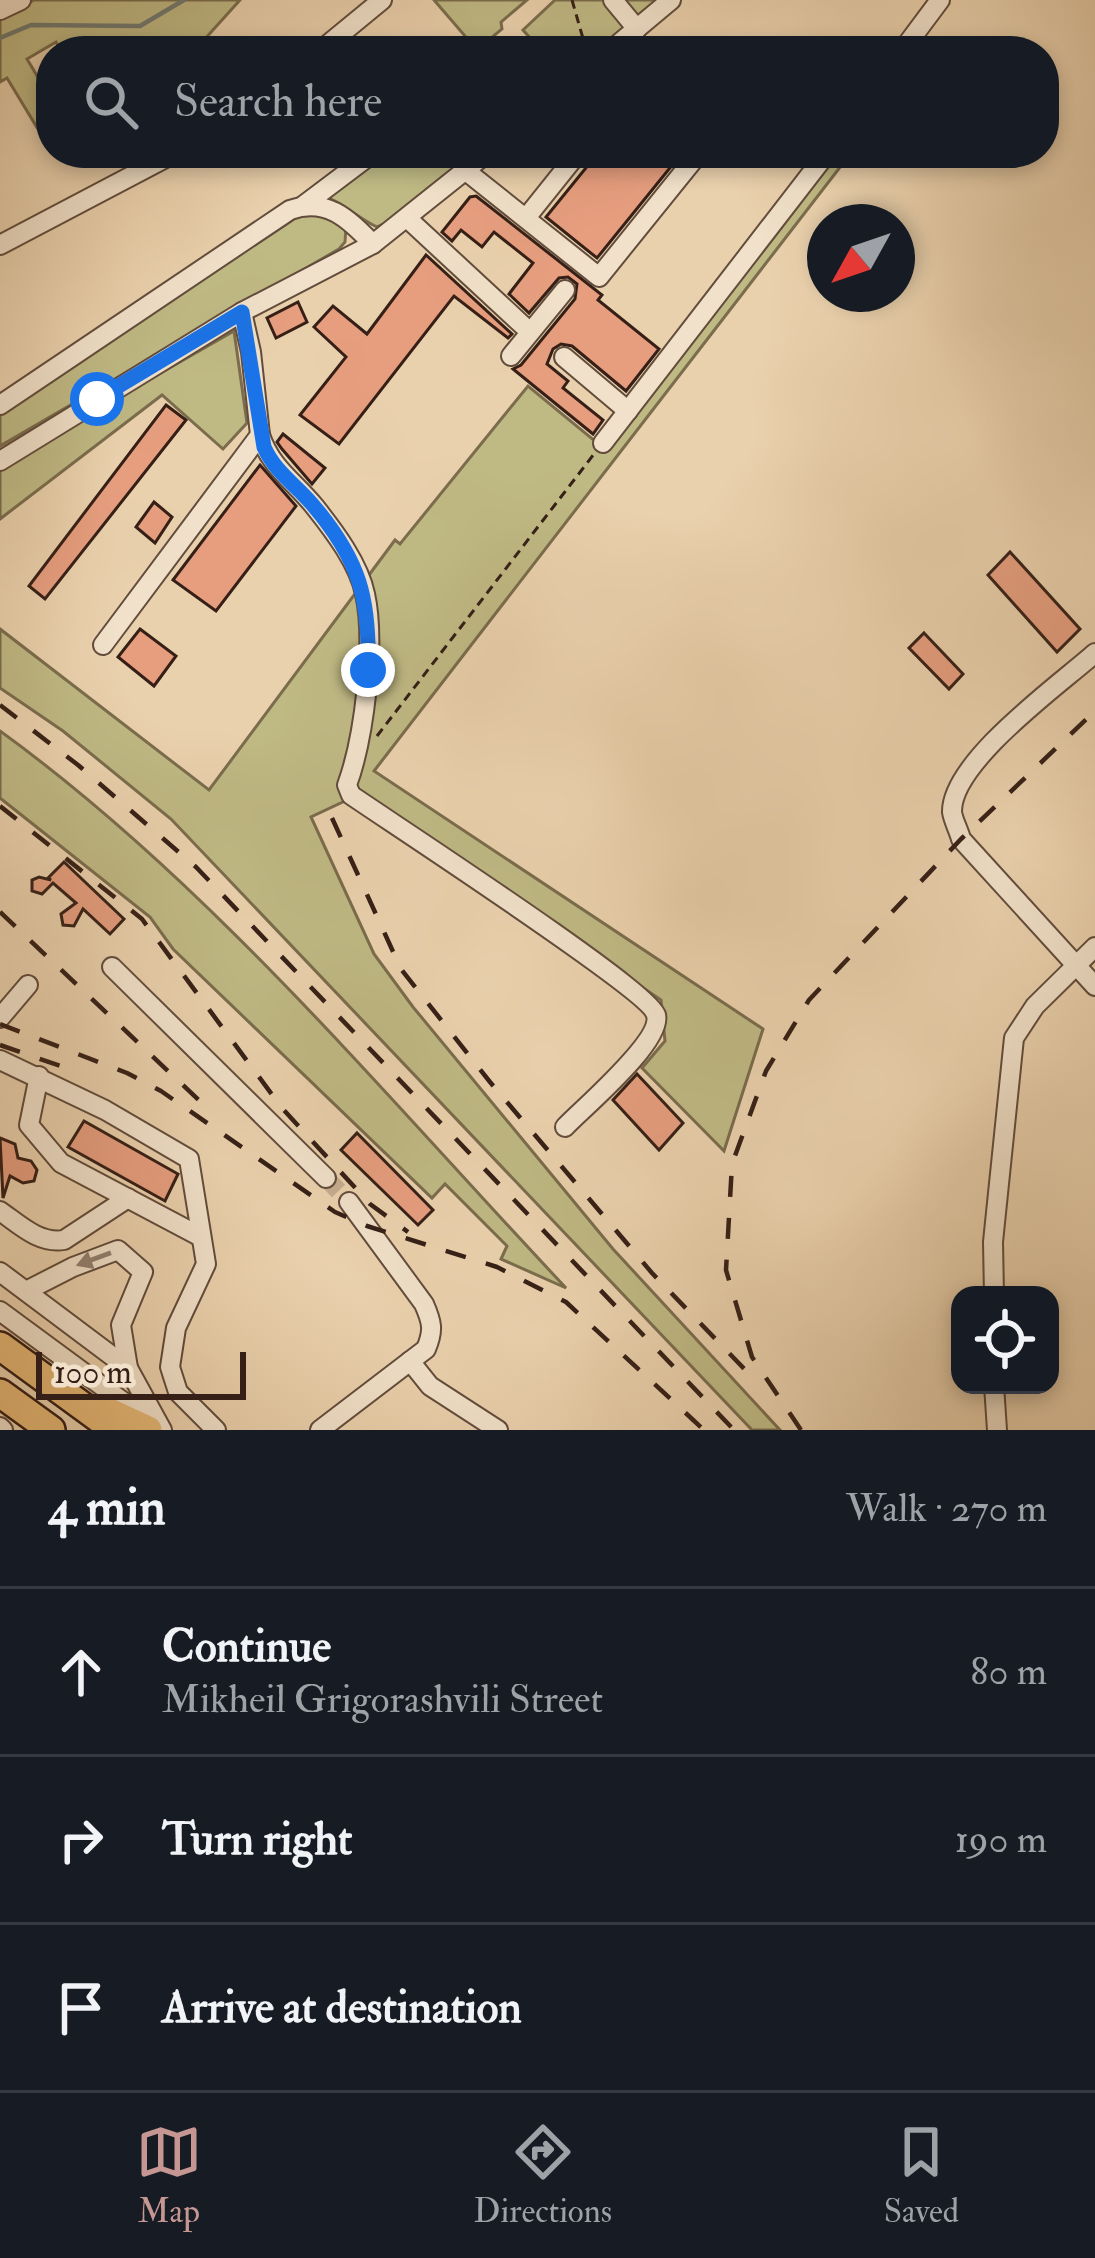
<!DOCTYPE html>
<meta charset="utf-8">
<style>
body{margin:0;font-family:"IM FELL Double Pica",serif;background:#20242c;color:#f1f3f6}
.controls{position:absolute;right:36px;bottom:36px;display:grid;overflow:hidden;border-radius:24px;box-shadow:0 6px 18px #0003}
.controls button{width:108px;height:108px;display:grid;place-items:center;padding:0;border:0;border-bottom:3px solid #363941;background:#171b24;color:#f1f3f6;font:60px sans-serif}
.compass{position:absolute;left:807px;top:204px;width:108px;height:108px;border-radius:50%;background:#171b24;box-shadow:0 6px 18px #0003;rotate:230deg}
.scale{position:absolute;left:36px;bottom:30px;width:210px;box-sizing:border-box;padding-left:12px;border:6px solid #351f16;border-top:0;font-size:33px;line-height:42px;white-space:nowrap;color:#351f16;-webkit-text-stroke:9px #f1e1ca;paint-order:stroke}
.stop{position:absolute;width:36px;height:36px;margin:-27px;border:9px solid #1a73e8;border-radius:50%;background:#fff}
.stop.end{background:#1a73e8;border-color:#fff;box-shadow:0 3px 12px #0008}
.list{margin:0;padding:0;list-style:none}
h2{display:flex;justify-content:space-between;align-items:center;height:156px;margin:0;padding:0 48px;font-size:51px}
h2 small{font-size:39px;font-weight:400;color:#9ea1a6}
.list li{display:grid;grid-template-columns:78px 1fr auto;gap:36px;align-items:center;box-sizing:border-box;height:168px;padding:0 48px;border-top:3px solid #363941}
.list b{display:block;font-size:45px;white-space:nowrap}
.list p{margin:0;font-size:39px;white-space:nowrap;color:#9ea1a6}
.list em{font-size:39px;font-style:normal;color:#9ea1a6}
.icon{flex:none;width:66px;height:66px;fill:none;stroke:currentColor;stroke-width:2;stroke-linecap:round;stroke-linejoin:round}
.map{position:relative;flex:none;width:1095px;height:1430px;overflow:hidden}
.search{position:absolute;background:#171b24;box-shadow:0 6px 18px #0003;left:36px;right:36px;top:36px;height:132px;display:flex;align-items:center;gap:30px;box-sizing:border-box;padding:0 42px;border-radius:48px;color:#9ea1a6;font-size:45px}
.sheet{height:660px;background:#171b24}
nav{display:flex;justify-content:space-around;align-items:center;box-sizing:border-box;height:168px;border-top:3px solid #363941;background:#171b24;font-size:33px;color:#9ea1a6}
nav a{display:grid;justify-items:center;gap:6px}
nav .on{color:#c59692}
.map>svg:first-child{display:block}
</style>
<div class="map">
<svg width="1095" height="1430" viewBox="0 0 1095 1430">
<rect width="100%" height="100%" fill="#ead1ad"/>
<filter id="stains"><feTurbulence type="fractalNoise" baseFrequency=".00167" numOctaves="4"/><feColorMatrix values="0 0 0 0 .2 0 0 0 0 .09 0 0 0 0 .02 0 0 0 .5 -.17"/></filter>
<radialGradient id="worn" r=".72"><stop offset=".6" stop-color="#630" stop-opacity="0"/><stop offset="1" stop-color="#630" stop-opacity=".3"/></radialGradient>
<g fill="#bfb984" stroke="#7a6c4d" stroke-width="3">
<polygon points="34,0 240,0 194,51 61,51 56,42 27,59 51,99 51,134 44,139 7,78 0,82 0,17"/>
<polygon points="434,0 527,0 501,22 502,29 477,50"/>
<polygon points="555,0 657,0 596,51 495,51 510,38 520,50 531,39 523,30"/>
<path d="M367,153H474L391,221L377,227C347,212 343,199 307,192Z"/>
<polygon points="832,153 851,153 374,771 763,1029 724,1151 642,1068 665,1041 661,1000 360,794 311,817 374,954 413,1007 613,1249 780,1430 752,1430 171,819 63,731 0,688 0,629 209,790 395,540 400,544 528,386 596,442"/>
<polygon points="315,212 346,227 345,242 339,249 0,446 0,413 300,215"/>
<polygon points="234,331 247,423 223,449 162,395 0,519 0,465"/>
<path d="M0,731C210,883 389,1100 566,1288L501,1259L507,1246L445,1184L432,1198L173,949L150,917L0,798Z"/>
</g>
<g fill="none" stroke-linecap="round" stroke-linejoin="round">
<polyline stroke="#707a72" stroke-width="4.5" points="0,38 31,25 140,26 184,0"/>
</g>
<g fill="#e69e7f" stroke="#351f16" stroke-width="3">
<polygon points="598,153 682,153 597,258 546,217"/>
<polygon points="476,196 602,295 598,300 659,349 626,391 572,346 561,344 553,349 547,364 568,381 563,388 603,420 593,434 513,369 521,365 575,299 577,284 568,277 559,278 529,313 509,294 533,263 494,232 482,247 461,230 452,241 442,232 470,197"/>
<polygon points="426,255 512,334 508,338 454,296 339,444 300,415 346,357 314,327 333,306 367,334"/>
<polygon points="298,302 307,322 276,338 267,318"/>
<polygon points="166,405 186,420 45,599 29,586"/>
<polygon points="283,434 325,468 312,484 282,449 277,442"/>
<polygon points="260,465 296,506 216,611 173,580"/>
<polygon points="154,502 172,517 155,543 136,527"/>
<polygon points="1010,552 1080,629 1057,652 988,575"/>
<polygon points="140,629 176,656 154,686 118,657"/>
<polygon points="924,633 963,674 949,689 909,648"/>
<polygon points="64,862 124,919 110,934 83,909 74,926 63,925 61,914 76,903 53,883 42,894 32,891 32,880 39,877 51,880 48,878"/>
<polygon points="637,1074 683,1123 659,1150 613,1100"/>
<polygon points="84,1121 178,1174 165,1201 68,1147"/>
<polygon points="357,1133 433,1210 418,1225 341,1150"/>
<polygon points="0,1138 15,1144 18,1158 31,1161 37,1170 34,1181 23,1183 10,1176 3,1198"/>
</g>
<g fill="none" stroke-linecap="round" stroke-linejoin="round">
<polyline stroke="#c6ad8f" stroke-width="18" stroke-dasharray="18 9" stroke-linecap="butt" points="326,1178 349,1202"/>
<g stroke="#624c3c" stroke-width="22">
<g id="minor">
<polyline points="613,0 637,29"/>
<polyline points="0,10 21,0"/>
<polyline points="320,51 382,0"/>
<polyline points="610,51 671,0"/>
<polyline points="902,51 940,0"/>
<polyline points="466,171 599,277 699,153"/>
<polyline points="304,205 373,153"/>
<polyline points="526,218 578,153"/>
<polyline points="408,219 530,332"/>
<polyline points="0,245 175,153"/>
<polyline points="511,356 565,290"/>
<polyline points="564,357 628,411"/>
<path d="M0,405L290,210C327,197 348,219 373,244"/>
<path d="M260,435C271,468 294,481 315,507C334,531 359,564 365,594C376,643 364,739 347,785L351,795C390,822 650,991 656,1015C663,1041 584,1107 565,1127"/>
<polyline points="603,443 827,153"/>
<polyline points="0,461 242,312 373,244 487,153"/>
<polyline points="103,645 260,435 251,352 242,312"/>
<path d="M1095,653C1059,685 951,762 952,812C953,820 959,831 961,839L1095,986"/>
<polyline points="112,967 326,1178"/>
<polyline points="0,1018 28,985"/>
<polyline points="0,1060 105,1110 189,1159 206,1264 176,1328 170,1367 178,1392 216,1430"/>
<polyline points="39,1076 29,1125 61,1163 201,1237"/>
<path d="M0,1211C20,1225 39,1244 64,1240L128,1198"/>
<polyline points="0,1272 128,1368 162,1430"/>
<polyline points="26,1291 73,1267 118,1250 143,1272 121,1325 128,1368"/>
<polyline points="994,1295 993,1242 1014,1038 1035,1006 1095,947"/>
<polyline points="0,1311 148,1420"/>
<polyline points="410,1361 430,1386 498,1430"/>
<polyline points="994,1385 997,1430"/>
<polyline points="0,1427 3,1430"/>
<path d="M320,1430L426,1349C434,1330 432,1322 424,1304L349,1202"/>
</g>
</g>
<g stroke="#351f16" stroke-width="32">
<g id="highway">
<polyline points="0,1346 115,1430"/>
<polyline points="0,1393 51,1430"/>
<polyline points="103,1409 148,1430"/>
</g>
</g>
<g stroke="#351f16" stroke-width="3" stroke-dasharray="9 6" stroke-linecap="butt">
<polyline points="572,0 586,49"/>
<polyline points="445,46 450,51"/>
<path d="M523,51C549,36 558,37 585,51"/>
<polyline points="377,736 594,454"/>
</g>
<use href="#minor" stroke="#f1e1ca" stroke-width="18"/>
<use href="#highway" stroke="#e5b876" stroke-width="27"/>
<g stroke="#351f16" stroke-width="4.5" stroke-dasharray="21 21" stroke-linecap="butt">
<polyline points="0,705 78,765 196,867 734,1430"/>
<polyline points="0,806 142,919 282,1108 370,1204 408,1232"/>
<polyline points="332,818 401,969 490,1082 652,1273 754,1379"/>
<polyline points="0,912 205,1106"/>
<polyline points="0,1024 127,1073 161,1091 335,1212 367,1226 497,1267 566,1302 704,1430"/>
<polyline points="0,1045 69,1069"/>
<polyline points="801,1430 752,1357 726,1270 732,1164 766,1071 809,1000 961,839 1095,711"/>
</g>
</g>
<defs><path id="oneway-solid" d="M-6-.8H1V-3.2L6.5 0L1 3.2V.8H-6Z" transform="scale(3)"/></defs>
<use fill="#938070" href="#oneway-solid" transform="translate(94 1259) rotate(160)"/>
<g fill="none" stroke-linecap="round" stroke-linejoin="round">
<path stroke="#1a73e8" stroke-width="15" d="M97,399L242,312L264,447C275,472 295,484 312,504C360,560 370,599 368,670"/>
</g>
<rect width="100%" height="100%" filter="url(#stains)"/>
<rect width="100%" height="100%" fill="url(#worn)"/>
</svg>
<div class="controls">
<button><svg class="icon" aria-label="locate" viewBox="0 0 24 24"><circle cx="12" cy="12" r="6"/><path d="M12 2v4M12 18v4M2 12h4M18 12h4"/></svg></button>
</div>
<svg class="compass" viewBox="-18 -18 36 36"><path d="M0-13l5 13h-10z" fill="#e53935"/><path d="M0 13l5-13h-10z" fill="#9ea1a6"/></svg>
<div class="scale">100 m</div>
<div class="stop" style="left:97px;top:399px"></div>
<div class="stop end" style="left:368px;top:670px"></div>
<div class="search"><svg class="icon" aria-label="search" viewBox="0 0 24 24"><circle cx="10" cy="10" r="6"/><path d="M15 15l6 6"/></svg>Search here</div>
</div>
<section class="sheet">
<h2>4 min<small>Walk · 270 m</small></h2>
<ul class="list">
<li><svg class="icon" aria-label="ahead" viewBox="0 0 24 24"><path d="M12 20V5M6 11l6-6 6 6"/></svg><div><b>Continue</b><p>Mikheil Grigorashvili Street</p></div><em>80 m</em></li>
<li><svg class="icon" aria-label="right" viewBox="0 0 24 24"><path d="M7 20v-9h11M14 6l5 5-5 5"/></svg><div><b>Turn right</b></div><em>190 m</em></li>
<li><svg class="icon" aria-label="arrive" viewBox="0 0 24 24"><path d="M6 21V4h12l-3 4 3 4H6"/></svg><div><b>Arrive at destination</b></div></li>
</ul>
</section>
<nav>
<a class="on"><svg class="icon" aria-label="map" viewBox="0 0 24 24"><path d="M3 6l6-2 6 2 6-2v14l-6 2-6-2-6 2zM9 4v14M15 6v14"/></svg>Map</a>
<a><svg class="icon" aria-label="directions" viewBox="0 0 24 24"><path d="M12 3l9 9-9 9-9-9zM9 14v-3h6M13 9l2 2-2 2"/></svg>Directions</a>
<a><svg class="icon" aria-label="saved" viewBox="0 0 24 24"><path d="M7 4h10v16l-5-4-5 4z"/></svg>Saved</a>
</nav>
